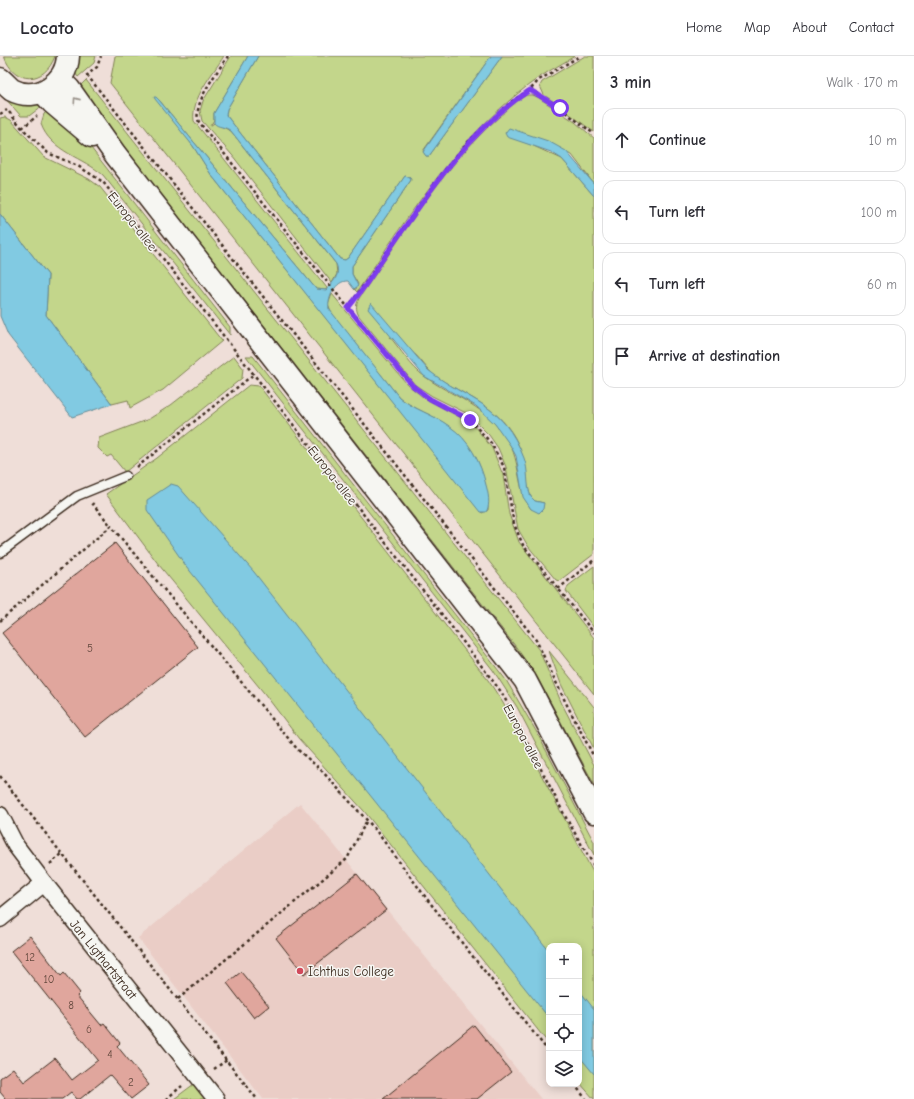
<!DOCTYPE html>
<meta charset="utf-8">
<style>
body{margin:0;font-family:"Comic Neue",sans-serif;background:#f2f2f3;color:#2b2b33}
.controls{position:absolute;right:12px;bottom:12px;display:grid;overflow:hidden;border-radius:8px;box-shadow:0 2px 10px #0003}
.controls button{width:36px;height:36px;display:grid;place-items:center;padding:0;border:0;border-bottom:1px solid #e1e1e2;background:#fff;color:#2b2b33;font:20px sans-serif}
.stop{position:absolute;width:12px;height:12px;margin:-9px;border:3px solid #7c3aed;border-radius:50%;background:#fff}
.stop.end{background:#7c3aed;border-color:#fff;box-shadow:0 1px 4px #0008}
.list{margin:0;padding:0;list-style:none}
h2{display:flex;justify-content:space-between;align-items:center;height:52px;margin:0;padding:0 16px;font-size:17px}
h2 small{font-size:13px;font-weight:400;color:#7c7c81}
.list li{display:grid;grid-template-columns:26px 1fr auto;gap:12px;align-items:center;box-sizing:border-box;height:64px;margin:0 8px 8px;padding:0 8px;border:1px solid #e1e1e2;border-radius:12px}
.list b{display:block;font-size:15px;white-space:nowrap}
.list em{font-size:13px;font-style:normal;color:#7c7c81}
.icon{flex:none;width:22px;height:22px;fill:none;stroke:currentColor;stroke-width:2;stroke-linecap:round;stroke-linejoin:round}
.map{position:relative;flex:none;width:594px;height:1043px;overflow:hidden}
header{display:flex;align-items:center;gap:24px;box-sizing:border-box;height:56px;padding:0 20px;background:#fff;border-bottom:1px solid #e1e1e2}
header strong{font-size:19px}
nav{display:flex;gap:22px;margin-inline-start:auto;font-size:14px}
main{display:flex}
aside{flex:1;background:#fff}
.map>svg:first-child{display:block}
</style>
<header>
<strong>Locato</strong>
<nav><a>Home</a><a>Map</a><a>About</a><a>Contact</a></nav>
</header>
<main>
<div class="map">
<svg width="594" height="1043" viewBox="0 0 594 1043">
<rect width="100%" height="100%" fill="#efded8"/>
<filter id="ink" filterUnits="userSpaceOnUse"><feTurbulence type="fractalNoise" baseFrequency=".025" numOctaves="2"/><feDisplacementMap in="SourceGraphic" scale="8" xChannelSelector="R" yChannelSelector="G"/><feConvolveMatrix kernelMatrix="1 2 1 2 8 2 1 2 1" color-interpolation-filters="sRGB"/></filter>
<g filter="url(#ink)">
<polygon fill="#eacdc6" points="300,747 541,1043 263,1043 138,882"/>
<g fill="#c3d68b" stroke="#7f8054" fill-rule="evenodd">
<path d="M4,0H55C45,29 14,29 4,0Z"/>
<polygon points="77,0 96,0 94,7 78,21 75,17"/>
<path d="M115,0H224C212,19 191,42 194,65L327,232L326,234L316,233L159,44L193,90L212,120L482,457L488,454V451C486,414 473,383 439,364C425,356 411,351 399,341L332,258L328,249L332,238L407,328L423,341L460,361L475,371L492,392L503,419L509,458L519,486L594,582V638L110,27Z"/>
<polygon points="231,0 248,0 214,57 214,64 210,70 214,67 231,75 336,208 337,218 332,227 232,99 202,65 200,55 203,45"/>
<path d="M258,0H491L423,95L426,100H429L502,0H575C558,10 541,19 526,31C455,86 407,162 357,236L354,233H356L358,228L352,218V210L411,124L410,122L405,120L348,202L345,204L340,203L226,59L227,53Z"/>
<polygon points="585,0 594,0 594,76 544,39 540,30 542,26"/>
<polygon points="86,24 539,594 562,648 594,709 594,728 537,621 516,591 121,87 112,78 80,30"/>
<path d="M526,39H533L538,41L575,66L594,82V128L572,99L505,77L562,103L594,140V498L559,525L556,524L528,490L518,473L506,411L498,392L489,379L468,358L432,340L415,329L359,260C353,249 359,242 365,233C406,173 445,108 500,60C508,53 516,44 526,39ZM390,281C397,286 405,289 411,295C421,302 426,314 437,321C468,342 501,351 518,388C527,407 524,424 531,441L535,445L544,447L531,453C514,429 523,403 503,377C478,345 454,342 424,320C411,311 401,294 390,281Z"/>
<polygon points="3,40 33,44 42,50 29,60 21,60"/>
<path d="M49,53L91,92L230,271V279L103,119C84,102 50,95 41,68L44,58Z"/>
<polygon points="5,61 11,64 44,101 89,123 100,131 222,285 163,334 130,352 128,344 112,348 46,259 48,219 0,158 0,62"/>
<polygon points="234,300 243,312 242,322 125,416 111,399 107,401 98,392 99,382 149,363 171,349"/>
<polygon points="246,300 253,300 506,624 536,675 594,786 594,799 517,651 493,614"/>
<polygon points="249,329 259,330 488,624 503,647 594,818 594,1043 579,1026 579,890 549,890 549,988 364,755 299,683 264,637 159,509 106,438 157,402"/>
<polygon points="594,510 594,572 566,535 568,530"/>
<polygon points="549,595 594,651 594,693 561,628"/>
<polygon points="194,1028 206,1043 174,1043"/>
</g>
<g fill="#81cae2" stroke="#658a94">
<path d="M248,0H258L227,53L226,59L340,203L345,204L348,202L405,120L410,122L411,124L352,210V218L358,230L354,233L348,225C336,224 327,242 329,253L399,341C414,354 433,358 449,370C469,383 481,407 486,429C488,436 491,449 486,456H480L212,120L193,90L155,43L154,41H156L159,44L316,233L326,234C333,226 341,219 336,208L231,75C225,70 218,72 214,67V57Z"/>
<polygon points="491,0 502,0 429,100 426,100 423,96"/>
<polygon points="509,72 548,85 566,95 594,128 594,140 562,103 551,96 507,81 505,77"/>
<polygon points="0,158 48,219 46,259 112,348 72,361 8,279 0,260"/>
<path d="M371,247L428,314C470,347 502,345 524,402C529,415 526,429 531,441L535,445L544,447L543,453L539,457L531,453L523,441L516,400L510,389L495,368L476,350L424,320L368,253Z"/>
<polygon points="171,428 178,430 254,516 549,895 549,962 186,510 147,454 147,444"/>
<polygon points="579,934 594,953 594,1018 579,1000"/>
</g>
<g fill="#e0a69d" stroke="#3b2a1e">
<polygon points="115,487 198,591 85,681 2,577"/>
<polygon points="357,818 386,854 304,918 276,882"/>
<polygon points="30,880 61,920 64,917 80,937 77,940 101,969 104,967 120,987 117,990 149,1029 131,1043 110,1019 80,1043 77,1043 71,1036 62,1043 4,1043 5,1042 0,1036 0,1022 13,1012 24,1026 55,1002 72,1024 98,1004 11,895"/>
<polygon points="241,916 269,950 254,962 227,927"/>
<polygon points="474,969 511,1016 477,1043 383,1043"/>
</g>
<g fill="none" stroke-linecap="round" stroke-linejoin="round">
<g stroke="#3b2a1e" stroke-width="11">
<polyline id="service" points="0,497 77,440 126,420"/>
</g>
<g stroke="#3b2a1e" stroke-width="19">
<g id="minor">
<polyline points="0,759 16,790 44,827 216,1043"/>
<polyline points="0,863 44,827"/>
</g>
</g>
<g stroke="#3b2a1e" stroke-width="25">
<g id="secondary">
<path d="M0,23C4,26 8,31 12,34C37,47 67,27 68,0"/>
<polyline points="60,24 69,33 115,98 525,624 594,756"/>
<polyline points="43,36 53,47 92,80"/>
</g>
</g>
<g stroke="#3b2a1e" stroke-width="2.5" stroke-dasharray="3 3" stroke-linecap="butt">
<path d="M228,0C218,15 191,49 199,66L327,226L413,330L430,343L470,364L491,387L504,411L514,468L523,489L594,577"/>
<polyline points="87,19 536,584 565,645 594,701"/>
<polyline points="86,20 97,11 101,0"/>
<polyline points="530,34 560,52 594,78"/>
<polyline points="9,56 22,72 48,97 78,110 103,126 458,579 502,637 565,760 594,810"/>
<polyline points="0,58 7,54"/>
<polyline points="22,72 37,60"/>
<polyline points="348,252 430,134 466,88 511,46 530,34 539,24 580,0"/>
<polyline points="137,411 254,318"/>
<polyline points="92,447 111,470"/>
<polyline points="558,533 594,504"/>
<polyline points="0,565 111,470 298,694 320,713 374,772 427,843 549,996"/>
<polyline points="0,720 257,1043"/>
<polyline points="50,808 62,798"/>
<polyline points="178,943 347,803 367,764"/>
<polyline points="214,1013 227,1004"/>
<polyline points="574,1028 586,1043"/>
<polyline points="166,1043 182,1030"/>
</g>
<use href="#service" stroke="#f6f6f2" stroke-width="8"/>
<use href="#minor" stroke="#f6f6f2" stroke-width="16"/>
<use href="#secondary" stroke="#f6f6f2" stroke-width="22"/>
</g>
<defs><path id="oneway-chevron" d="M-2-3.5L2.5 0L-2 3.5" fill="none" stroke-width="1.6" stroke-linecap="round" stroke-linejoin="round"/></defs>
<use stroke="#989088" href="#oneway-chevron" transform="translate(76 44) rotate(-125)"/>
</g>
<g fill="none" stroke-linecap="round" stroke-linejoin="round" filter="url(#ink)">
<path stroke="#7c3aed" stroke-width="5" d="M470,364L430,343L413,330L348,252C362,236 373,217 385,200C427,139 467,75 530,34L560,52"/>
</g>
<circle fill="#d1495b" stroke="#f6f6f2" stroke-width="1.5" cx="300" cy="915" r="4"/>
<g text-anchor="middle" stroke-width="3" stroke-linejoin="round" paint-order="stroke">
<g font-size="11" fill="#64493e">
<text x="90" y="596">5</text>
<text x="30" y="905">12</text>
<text x="49" y="927">10</text>
<text x="71" y="953">8</text>
<text x="89" y="977">6</text>
<text x="110" y="1002">4</text>
<text x="131" y="1030">2</text>
</g>
<g font-size="13" fill="#3b2a1e" stroke="#f6f6f2">
<text transform="translate(133 165) rotate(52)" y="5">Europa-allee</text>
<text transform="translate(333 419) rotate(52)" y="5">Europa-allee</text>
<text transform="translate(524 680) rotate(62)" y="5">Europa-allee</text>
<text transform="translate(104 903) rotate(51)" y="5">Jan Ligthartstraat</text>
</g>
<g font-size="13" fill="#3b2a1e" stroke="#f6f6f2" text-anchor="start">
<text x="308" y="920">Ichthus College</text>
</g>
</g>
</svg>
<div class="controls">
<button>+</button>
<button>−</button>
<button><svg class="icon" aria-label="locate" viewBox="0 0 24 24"><circle cx="12" cy="12" r="6"/><path d="M12 2v4M12 18v4M2 12h4M18 12h4"/></svg></button>
<button><svg class="icon" aria-label="layers" viewBox="0 0 24 24"><path d="M12 4l9 5-9 5-9-5zM3 14l9 5 9-5"/></svg></button>
</div>
<div class="stop" style="left:560px;top:52px"></div>
<div class="stop end" style="left:470px;top:364px"></div>
</div>
<aside>
<h2>3 min<small>Walk · 170 m</small></h2>
<ul class="list">
<li><svg class="icon" aria-label="ahead" viewBox="0 0 24 24"><path d="M12 20V5M6 11l6-6 6 6"/></svg><div><b>Continue</b></div><em>10 m</em></li>
<li><svg class="icon" aria-label="left" viewBox="0 0 24 24"><path d="M17 20v-9H6M10 6l-5 5 5 5"/></svg><div><b>Turn left</b></div><em>100 m</em></li>
<li><svg class="icon" aria-label="left" viewBox="0 0 24 24"><path d="M17 20v-9H6M10 6l-5 5 5 5"/></svg><div><b>Turn left</b></div><em>60 m</em></li>
<li><svg class="icon" aria-label="arrive" viewBox="0 0 24 24"><path d="M6 21V4h12l-3 4 3 4H6"/></svg><div><b>Arrive at destination</b></div></li>
</ul>
</aside>
</main>
